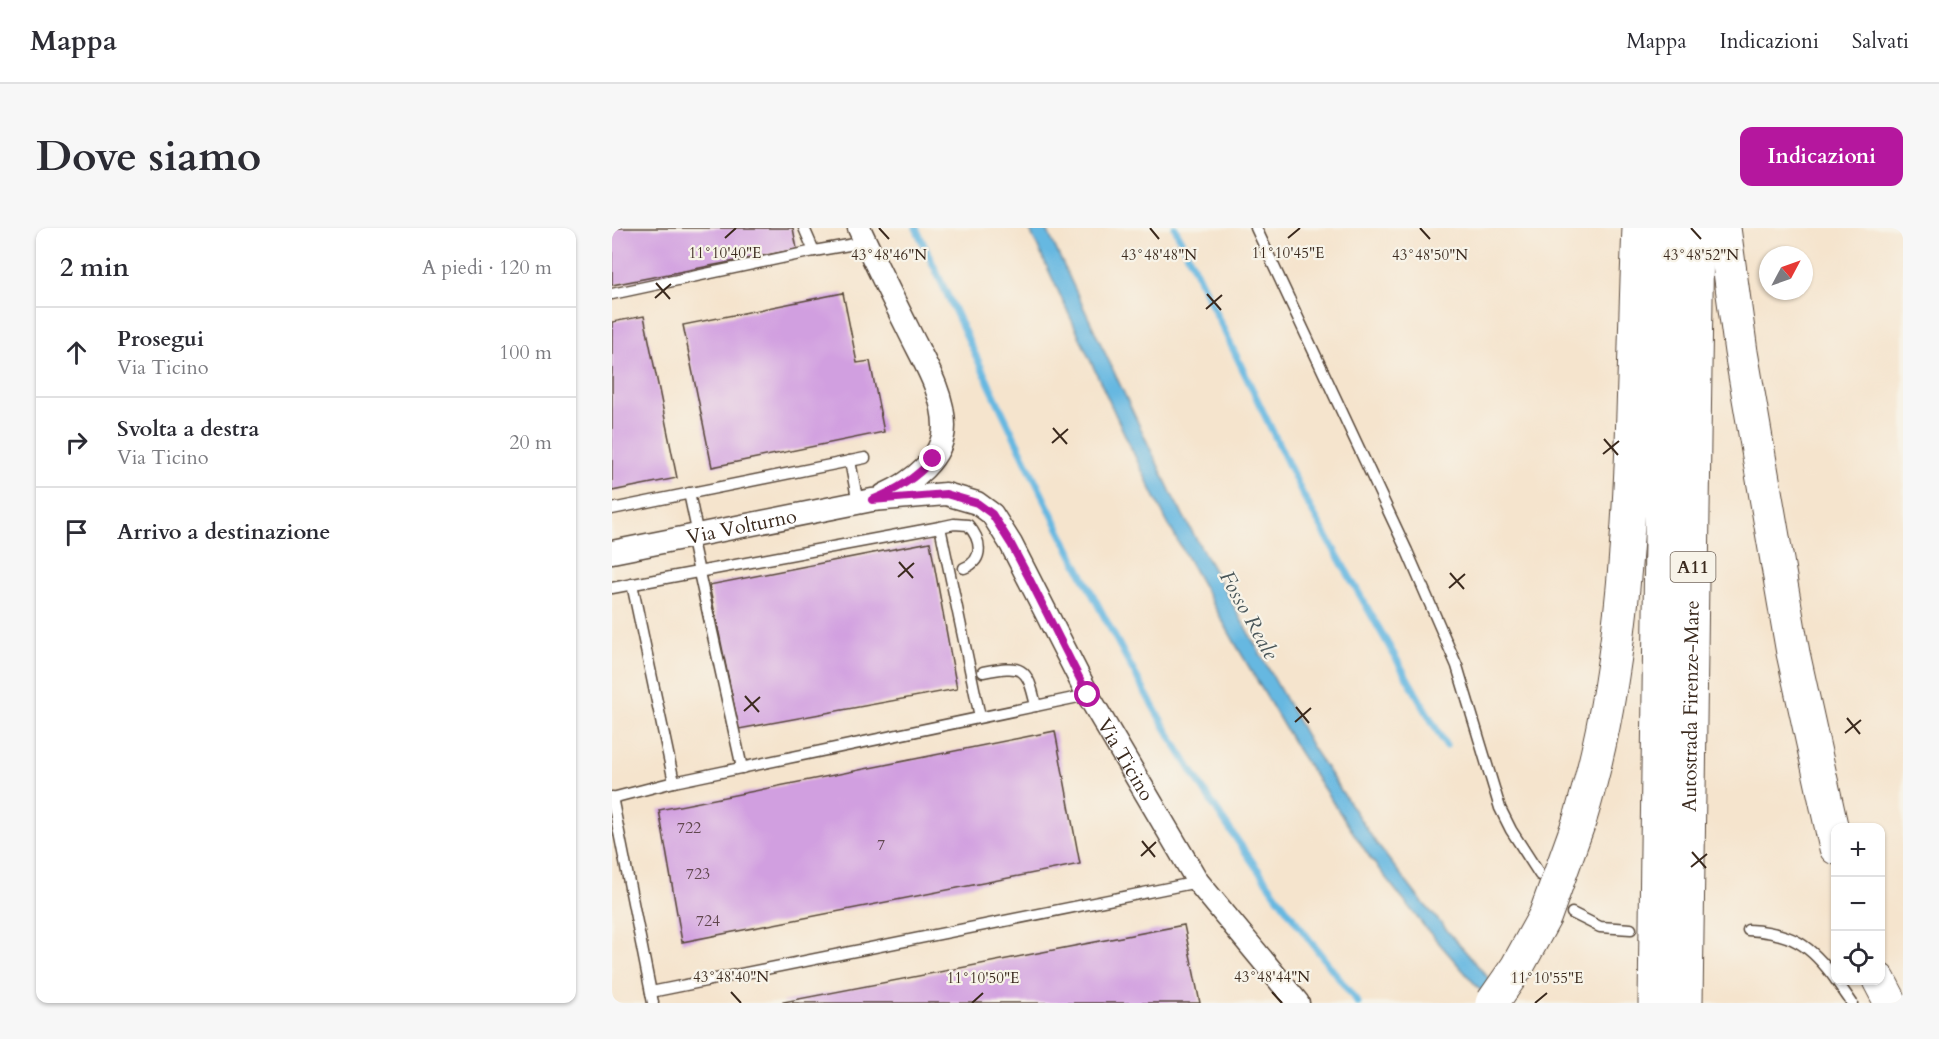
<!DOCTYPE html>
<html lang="it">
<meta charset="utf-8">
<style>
body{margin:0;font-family:Cardo,serif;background:#f7f7f7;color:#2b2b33}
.controls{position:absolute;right:18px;bottom:18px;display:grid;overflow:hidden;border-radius:12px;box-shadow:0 2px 4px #0004}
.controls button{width:54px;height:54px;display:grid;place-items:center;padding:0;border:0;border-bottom:2px solid #e1e1e2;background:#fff;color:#2b2b33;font:30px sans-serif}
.compass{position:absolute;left:1147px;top:18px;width:54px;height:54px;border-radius:50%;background:#fff;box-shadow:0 2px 4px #0004;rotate:49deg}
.stop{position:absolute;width:18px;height:18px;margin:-14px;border:4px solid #b5179e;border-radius:50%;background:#fff}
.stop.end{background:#b5179e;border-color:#fff;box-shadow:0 2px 6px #0008}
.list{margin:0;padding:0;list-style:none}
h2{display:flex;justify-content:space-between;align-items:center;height:78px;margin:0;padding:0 24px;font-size:26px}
h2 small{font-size:20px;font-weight:400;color:#7c7c81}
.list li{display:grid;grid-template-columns:39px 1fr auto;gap:18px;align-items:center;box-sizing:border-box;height:90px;padding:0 24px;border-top:2px solid #e1e1e2}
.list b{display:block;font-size:22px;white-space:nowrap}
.list p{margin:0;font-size:20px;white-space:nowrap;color:#7c7c81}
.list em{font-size:20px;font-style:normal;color:#7c7c81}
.icon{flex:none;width:33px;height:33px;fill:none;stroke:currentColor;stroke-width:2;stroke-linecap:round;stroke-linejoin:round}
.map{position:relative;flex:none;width:1291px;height:775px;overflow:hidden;border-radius:12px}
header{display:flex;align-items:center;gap:36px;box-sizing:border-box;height:84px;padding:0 30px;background:#fff;border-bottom:2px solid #e1e1e2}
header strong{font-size:28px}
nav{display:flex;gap:33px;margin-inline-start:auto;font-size:21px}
.intro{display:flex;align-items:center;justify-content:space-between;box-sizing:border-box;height:144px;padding:0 36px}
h1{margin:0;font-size:42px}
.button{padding:15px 27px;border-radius:12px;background:#b5179e;color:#fff;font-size:21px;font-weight:700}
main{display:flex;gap:36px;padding:0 36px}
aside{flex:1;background:#fff;border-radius:12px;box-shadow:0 2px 4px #0004}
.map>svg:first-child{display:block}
</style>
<header>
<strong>Mappa</strong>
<nav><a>Mappa</a><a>Indicazioni</a><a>Salvati</a></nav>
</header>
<div class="intro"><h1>Dove siamo</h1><a class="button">Indicazioni</a></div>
<main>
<aside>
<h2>2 min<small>A piedi · 120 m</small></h2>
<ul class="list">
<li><svg class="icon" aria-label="ahead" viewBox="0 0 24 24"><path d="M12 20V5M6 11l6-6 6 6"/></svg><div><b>Prosegui</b><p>Via Ticino</p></div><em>100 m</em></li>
<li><svg class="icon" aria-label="right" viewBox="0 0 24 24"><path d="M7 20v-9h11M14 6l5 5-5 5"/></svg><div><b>Svolta a destra</b><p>Via Ticino</p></div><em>20 m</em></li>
<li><svg class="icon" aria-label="arrive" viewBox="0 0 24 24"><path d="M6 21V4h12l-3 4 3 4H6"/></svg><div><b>Arrivo a destinazione</b></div></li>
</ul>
</aside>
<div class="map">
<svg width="1291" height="775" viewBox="0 0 1291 775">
<rect width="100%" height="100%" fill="#f7f3e8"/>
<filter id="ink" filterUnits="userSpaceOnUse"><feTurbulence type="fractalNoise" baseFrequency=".0167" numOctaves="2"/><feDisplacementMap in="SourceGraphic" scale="12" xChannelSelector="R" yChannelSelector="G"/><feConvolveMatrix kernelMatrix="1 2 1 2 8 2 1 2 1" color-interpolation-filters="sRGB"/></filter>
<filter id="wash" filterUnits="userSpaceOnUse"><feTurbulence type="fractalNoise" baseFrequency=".008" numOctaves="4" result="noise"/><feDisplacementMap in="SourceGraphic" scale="24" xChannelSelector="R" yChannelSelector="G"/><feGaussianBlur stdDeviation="1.35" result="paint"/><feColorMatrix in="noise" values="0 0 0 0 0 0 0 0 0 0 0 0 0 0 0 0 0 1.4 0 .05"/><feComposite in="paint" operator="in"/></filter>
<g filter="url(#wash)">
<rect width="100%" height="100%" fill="#f5e4cd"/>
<polygon fill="#66b8e1" stroke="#507180" stroke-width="1.5" points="417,0 434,0 562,271 700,519 764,615 806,669 879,753 870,764 812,698 759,631 687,524 623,415 555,294 519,220"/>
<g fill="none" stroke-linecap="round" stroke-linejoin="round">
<g stroke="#66b8e1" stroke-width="7">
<path d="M304,0C380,162 454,325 542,480C601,585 673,681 746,775"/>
<polyline points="563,0 691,267 834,518"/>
</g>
</g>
<g id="blocks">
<g fill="#d19fe0">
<polygon points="0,0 181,0 185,21 0,57"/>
<polygon points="231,65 245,135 258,133 272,204 100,239 71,97"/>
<polygon points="32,88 65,250 0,263 0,94"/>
<polygon points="318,314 345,461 127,501 97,357"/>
<polygon points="443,503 468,636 70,714 47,582"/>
<polygon points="572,697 588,775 171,775 171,774"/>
</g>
</g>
</g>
<g filter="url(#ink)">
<use href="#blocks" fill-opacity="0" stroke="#574638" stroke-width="1.5"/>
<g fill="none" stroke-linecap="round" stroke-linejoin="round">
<g stroke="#574638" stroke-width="13">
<g id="lane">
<polyline points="192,0 202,23"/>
<polyline points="644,0 795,323 845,438 888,580 899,602 928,647"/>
<polyline points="0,66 202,23 254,14"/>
<polyline points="238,233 246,275"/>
<polyline points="77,265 86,307"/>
<polyline points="0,281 253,230"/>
<polyline points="79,308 130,540"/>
<path d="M352,340C373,332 369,311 356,297L342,296L328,299L368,489"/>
<polyline points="20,356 62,554"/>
<polyline points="0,360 328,299"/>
<path d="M371,444C410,437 415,437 424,478"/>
<polyline points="0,569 41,775"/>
<polyline points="0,570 62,554 476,467"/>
<polyline points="960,685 988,699 1019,701"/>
<path d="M1136,702C1179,704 1199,717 1224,752"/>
<polyline points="1224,752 1240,775"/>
<polyline points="39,764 586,654"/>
</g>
</g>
<g stroke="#574638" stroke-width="25">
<g id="street">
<path d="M247,0C263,35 280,69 297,103C311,132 332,165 332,198C332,231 299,255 272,267"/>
<path id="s1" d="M0,324L260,272L334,266L365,275L380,286L399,316L476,467L586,654L686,775"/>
</g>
</g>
<g stroke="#574638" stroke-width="35">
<g id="highway">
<polyline points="1112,0 1129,124 1181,425 1224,620"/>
<path d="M968,591C1026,401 1018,196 1027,0"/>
<polyline points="1267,752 1279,775"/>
<polyline points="1043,775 1053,0"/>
<path id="s2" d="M1074,775L1085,0"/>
</g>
</g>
<use href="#lane" stroke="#fff" stroke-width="10"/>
<use href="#street" stroke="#fff" stroke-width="22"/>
<use href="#highway" stroke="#fff" stroke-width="33"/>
<g stroke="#574638" stroke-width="35" stroke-linecap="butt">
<polyline id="highway-bridge" points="880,775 905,739 933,688 968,591"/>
</g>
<use href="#highway-bridge" stroke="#fff" stroke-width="33"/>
</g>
</g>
<g fill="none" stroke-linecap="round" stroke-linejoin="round" filter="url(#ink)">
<path stroke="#b5179e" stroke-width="8" d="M321,231C303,251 284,262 260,272L334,266L365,275L380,286L399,316L417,350L476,467"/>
</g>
<path fill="none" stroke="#3b2a1e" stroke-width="2" d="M267,0L277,11M538,0L547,11M808,0L818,11M1079,0L1089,11M113,10L124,0M676,10L688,0M44,55L58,71M595,66L609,82M43,70L59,56M594,81L610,67M441,200L455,216M992,211L1006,227M440,215L456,201M991,226L1007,213M287,334L301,350M838,345L852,361M286,349L302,335M837,360L853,346M133,468L147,484M684,479L697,495M132,483L148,469M1235,490L1248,506M683,494L699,480M1233,505L1249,492M530,613L543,629M1080,624L1094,640M529,628L544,614M1079,639L1095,626M119,764L129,775M660,764L670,775M360,775L371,765M923,775L935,765"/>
<g text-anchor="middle" stroke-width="4.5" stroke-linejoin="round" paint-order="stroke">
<g font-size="16" fill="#60474e">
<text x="77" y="605">722</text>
<text x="269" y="622">7</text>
<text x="86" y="651">723</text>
<text x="96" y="698">724</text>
</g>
<rect fill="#f7f3e8" stroke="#73665b" stroke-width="1.5" x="1058.5" y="324" width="45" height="30" rx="4.5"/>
<g font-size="18" font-weight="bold" fill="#3b2a1e">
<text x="1081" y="345">A11</text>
</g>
<g font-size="20" fill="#3b2a1e" stroke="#f7f3e8">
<text dy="7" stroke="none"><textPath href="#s1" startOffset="132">Via Volturno</textPath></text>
<text dy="7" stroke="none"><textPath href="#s2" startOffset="297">Autostrada Firenze-Mare</textPath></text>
<text dy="7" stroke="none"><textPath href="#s1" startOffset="670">Via Ticino</textPath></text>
</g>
<g font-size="21" font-style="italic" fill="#485558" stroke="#f7f3e8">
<text transform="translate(637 387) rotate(61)" y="7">Fosso Reale</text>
</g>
</g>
<g font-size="15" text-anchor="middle" fill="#3b2a1e" stroke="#f7f3e8" stroke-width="4.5" stroke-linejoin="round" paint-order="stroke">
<text x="113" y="30">11°10'40"E</text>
<text x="676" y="30">11°10'45"E</text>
<text x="818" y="32">43°48'50"N</text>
<text x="1089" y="32">43°48'52"N</text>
<text x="277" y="32">43°48'46"N</text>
<text x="547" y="32">43°48'48"N</text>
<text x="119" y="754">43°48'40"N</text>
<text x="660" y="754">43°48'44"N</text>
<text x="371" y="755">11°10'50"E</text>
<text x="935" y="755">11°10'55"E</text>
</g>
</svg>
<div class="controls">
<button>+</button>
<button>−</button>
<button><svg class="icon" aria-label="locate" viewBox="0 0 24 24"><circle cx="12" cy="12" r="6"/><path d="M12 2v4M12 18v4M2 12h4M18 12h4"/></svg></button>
</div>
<svg class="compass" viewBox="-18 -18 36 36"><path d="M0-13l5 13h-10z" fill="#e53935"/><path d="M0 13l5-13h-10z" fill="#7c7c81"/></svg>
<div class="stop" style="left:476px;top:467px"></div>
<div class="stop end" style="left:321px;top:231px"></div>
</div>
</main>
